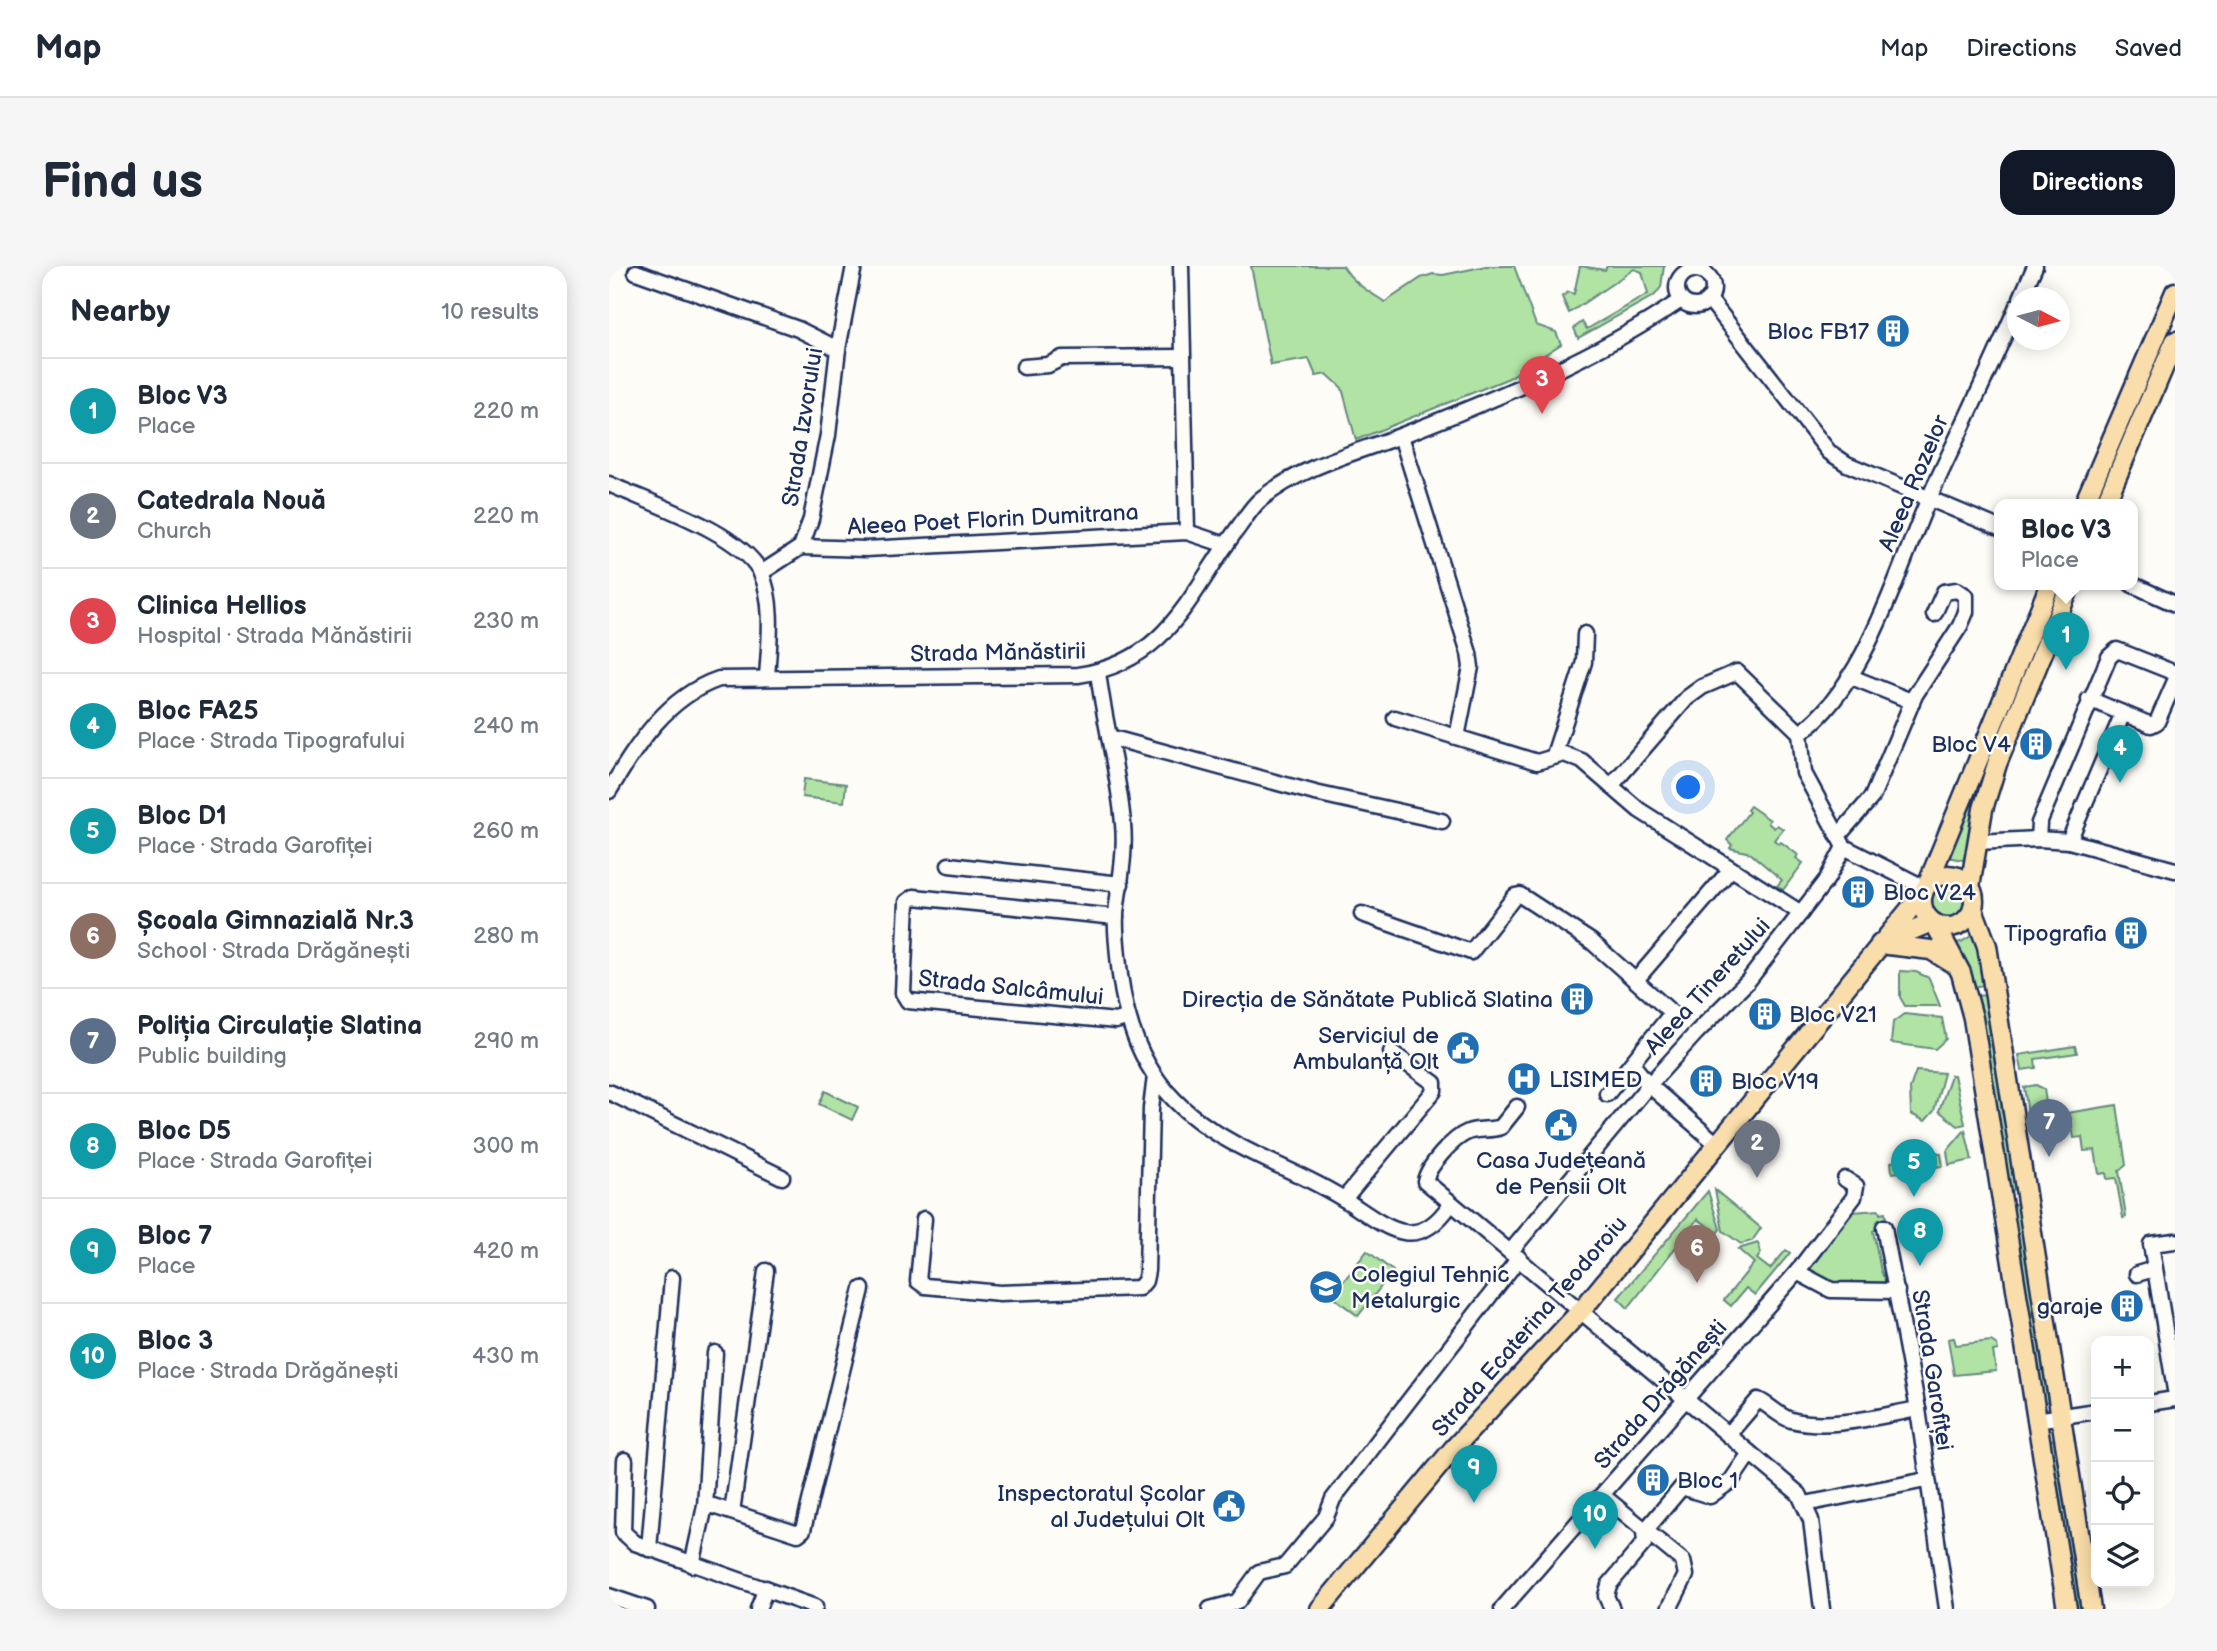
<!DOCTYPE html>
<meta charset="utf-8">
<style>
body{margin:0;font-family:"Balsamiq Sans",sans-serif;background:#f6f6f7;color:#1f2937}
.controls{position:absolute;right:21px;bottom:21px;display:grid;overflow:hidden;border-radius:14px;box-shadow:0 4px 18px #0003}
.controls button{width:63px;height:63px;display:grid;place-items:center;padding:0;border:0;border-bottom:2px solid #e0e1e3;background:#fff;color:#1f2937;font:35px sans-serif}
.compass{position:absolute;left:1398px;top:21px;width:63px;height:63px;border-radius:50%;background:#fff;box-shadow:0 4px 18px #0003;rotate:96deg}
.you{position:absolute;left:1080px;top:522px;width:24px;height:24px;margin:-18px;border:5px solid #fff;border-radius:50%;background:#1a73e8;box-shadow:0 0 0 10px #1a73e833}
.badge{display:grid;place-items:center;width:46px;height:46px;border-radius:50%;background:#111827;color:#fff;font-size:23px;font-weight:700}
.pin{position:absolute;translate:-50% -58px;filter:drop-shadow(0 2px 4px #0008)}
.pin::after{content:'';position:absolute;top:37px;width:24px;height:21px;background:inherit;clip-path:polygon(0 0,100% 0,50% 100%)}
.popup{position:absolute;left:1385px;top:233px;width:144px;height:91px;box-sizing:border-box;display:grid;place-content:center;border-radius:14px;background:#fff;filter:drop-shadow(0 2px 5px #0005);font-size:23px;white-space:nowrap;color:#747a83}
.popup b{font-size:26px;color:#1f2937}
.popup::after{content:'';position:absolute;left:50%;top:100%;margin-left:-14px;border:14px solid transparent;border-top-color:#fff}
.list{margin:0;padding:0;list-style:none}
h2{display:flex;justify-content:space-between;align-items:center;height:91px;margin:0;padding:0 28px;font-size:30px}
h2 small{font-size:23px;font-weight:400;color:#747a83}
.list li{display:grid;grid-template-columns:46px 1fr auto;gap:21px;align-items:center;box-sizing:border-box;height:105px;padding:0 28px;border-top:2px solid #e0e1e3}
.list b{display:block;font-size:26px;white-space:nowrap}
.list p{margin:0;font-size:23px;white-space:nowrap;color:#747a83}
.list em{font-size:23px;font-style:normal;color:#747a83}
.icon{flex:none;width:38px;height:38px;fill:none;stroke:currentColor;stroke-width:2;stroke-linecap:round;stroke-linejoin:round}
.map{position:relative;flex:none;width:1566px;height:1343px;overflow:hidden;border-radius:21px}
header{display:flex;align-items:center;gap:42px;box-sizing:border-box;height:98px;padding:0 35px;background:#fff;border-bottom:2px solid #e0e1e3}
header strong{font-size:33px}
nav{display:flex;gap:38px;margin-inline-start:auto;font-size:24px}
.intro{display:flex;align-items:center;justify-content:space-between;box-sizing:border-box;height:168px;padding:0 42px}
h1{margin:0;font-size:49px}
.button{padding:18px 32px;border-radius:21px;background:#111827;color:#fff;font-size:24px;font-weight:700}
main{display:flex;gap:42px;padding:0 42px}
aside{flex:1;background:#fff;border-radius:21px;box-shadow:0 4px 18px #0003}
.map>svg:first-child{display:block}
</style>
<header>
<strong>Map</strong>
<nav><a>Map</a><a>Directions</a><a>Saved</a></nav>
</header>
<div class="intro"><h1>Find us</h1><a class="button">Directions</a></div>
<main>
<aside>
<h2>Nearby<small>10 results</small></h2>
<ul class="list">
<li><span class="badge" style="background:#0f9aa8">1</span><div><b>Bloc V3</b><p>Place</p></div><em>220 m</em></li>
<li><span class="badge" style="background:#6b7280">2</span><div><b>Catedrala Nouă</b><p>Church</p></div><em>220 m</em></li>
<li><span class="badge" style="background:#e0444e">3</span><div><b>Clinica Hellios</b><p>Hospital · Strada Mănăstirii</p></div><em>230 m</em></li>
<li><span class="badge" style="background:#0f9aa8">4</span><div><b>Bloc FA25</b><p>Place · Strada Tipografului</p></div><em>240 m</em></li>
<li><span class="badge" style="background:#0f9aa8">5</span><div><b>Bloc D1</b><p>Place · Strada Garofiței</p></div><em>260 m</em></li>
<li><span class="badge" style="background:#8d6e63">6</span><div><b>Școala Gimnazială Nr.3</b><p>School · Strada Drăgănești</p></div><em>280 m</em></li>
<li><span class="badge" style="background:#5c6f8a">7</span><div><b>Poliția Circulație Slatina</b><p>Public building</p></div><em>290 m</em></li>
<li><span class="badge" style="background:#0f9aa8">8</span><div><b>Bloc D5</b><p>Place · Strada Garofiței</p></div><em>300 m</em></li>
<li><span class="badge" style="background:#0f9aa8">9</span><div><b>Bloc 7</b><p>Place</p></div><em>420 m</em></li>
<li><span class="badge" style="background:#0f9aa8">10</span><div><b>Bloc 3</b><p>Place · Strada Drăgănești</p></div><em>430 m</em></li>
</ul>
</aside>
<div class="map">
<svg width="1566" height="1343" viewBox="0 0 1566 1343">
<rect width="100%" height="100%" fill="#fdfcf7"/>
<filter id="ink" filterUnits="userSpaceOnUse"><feTurbulence type="fractalNoise" baseFrequency=".0143" numOctaves="2"/><feDisplacementMap in="SourceGraphic" scale="14" xChannelSelector="R" yChannelSelector="G"/><feConvolveMatrix kernelMatrix="1 2 1 2 8 2 1 2 1" color-interpolation-filters="sRGB"/></filter>
<g filter="url(#ink)">
<g fill="#b0e3a4" stroke="#668981" stroke-width="2">
<path d="M642,0H734C744,17 759,25 776,36L812,12L824,8L834,9L877,0H905L927,59L947,66L952,78L900,112L747,174L733,122L718,108L707,110L700,93L662,99Z"/>
<polygon points="971,0 996,4 998,0 1055,0 1052,21 1046,29 969,72 965,62 973,56 978,63 1039,28 1033,6 1025,3 960,47 953,31 959,26 965,28"/>
<polygon points="195,513 237,518 235,536 193,531"/>
<polygon points="1355,536 1372,541 1361,600 1354,594 1338,591"/>
<polygon points="1141,540 1161,554 1159,557 1165,562 1168,559 1174,563 1165,574 1170,578 1172,576 1189,589 1187,592 1194,597 1174,624 1168,620 1173,614 1141,587 1121,582 1123,579 1118,574 1140,546 1138,544"/>
<circle cx="1339" cy="635" r="20"/>
<polygon points="1369,666 1377,719 1361,721 1341,678 1352,676"/>
<polygon points="1291,705 1307,706 1320,712 1331,740 1296,740 1291,731"/>
<polygon points="1380,729 1410,923 1400,924 1364,730"/>
<polygon points="1295,748 1333,752 1337,773 1326,783 1282,777 1284,756"/>
<polygon points="1466,780 1468,787 1426,793 1427,802 1413,804 1410,789"/>
<polygon points="1307,805 1335,807 1325,845 1316,855 1302,848 1301,822"/>
<polygon points="1342,809 1345,809 1356,858 1349,860 1330,845"/>
<polygon points="1427,819 1435,823 1439,850 1508,839 1517,899 1510,905 1517,951 1514,952 1507,912 1498,913 1497,907 1490,908 1486,884 1475,885 1473,871 1465,872 1461,849 1420,855 1415,821"/>
<polygon points="216,825 249,841 243,854 210,838"/>
<polygon points="1356,864 1363,894 1340,899 1338,885"/>
<polygon points="1303,875 1332,888 1334,900 1283,907 1282,896 1306,890"/>
<polygon points="1106,924 1152,962 1143,975 1132,978 1114,965"/>
<polygon points="1099,925 1111,963 1108,967 1089,953 1019,1042 1009,1032"/>
<polygon points="1411,937 1439,1135 1439,1136 1427,1137 1400,939"/>
<polygon points="1270,944 1271,948 1276,947 1278,957 1264,965 1272,1005 1277,1016 1228,1023 1197,1008 1243,946"/>
<polygon points="1149,977 1152,987 1148,993 1161,1003 1177,984 1181,987 1146,1029 1137,1022 1122,1040 1115,1034 1145,997 1129,983"/>
<polygon points="758,985 784,1005 749,1050 723,1030"/>
<polygon points="1345,1072 1347,1079 1382,1075 1388,1079 1389,1084 1384,1085 1387,1105 1345,1109 1339,1073"/>
<polygon points="1448,1173 1475,1343 1462,1343 1436,1175"/>
</g>
<g fill="none" stroke-linecap="round" stroke-linejoin="round">
<g stroke="#1b2f5e" stroke-width="19">
<g id="minor">
<polyline points="572,0 578,266"/>
<circle cx="1086" cy="22" r="18"/>
<polyline points="27,6 189,63 229,83"/>
<polyline points="1412,32 1426,0"/>
<polyline points="1100,33 1220,186 1238,198 1390,262"/>
<polyline points="415,101 439,99 453,92 573,91"/>
<polyline points="792,170 860,387 862,401 848,471"/>
<path d="M0,218C41,237 130,266 151,305C166,335 160,379 158,411"/>
<polyline points="192,281 257,283 578,266 617,279"/>
<polyline points="152,307 192,281 202,253 219,169 229,83 245,0"/>
<polyline points="1522,318 1566,338"/>
<path d="M489,406C495,457 510,507 514,558C517,589 510,618 507,648C506,662 508,677 509,690C514,752 532,809 582,849C631,889 692,904 744,939C781,964 809,986 841,939"/>
<polyline points="1240,410 1302,435"/>
<polyline points="1480,433 1542,459 1548,456 1566,415"/>
<polyline points="786,452 928,496 955,488 973,495 1030,544 1192,647"/>
<path d="M1191,467C1257,420 1289,302 1321,230C1350,167 1381,104 1408,40"/>
<polyline points="1191,467 1195,507 1235,581 1316,622"/>
<polyline points="500,471 706,527 833,555"/>
<polyline points="945,489 975,396 976,368"/>
<polyline points="1002,520 1078,432 1093,421 1128,406 1191,467"/>
<path d="M0,525C28,479 57,431 110,413L469,409C558,396 579,331 626,266C634,256 642,241 652,233C693,200 743,188 791,170C887,133 987,92 1072,34"/>
<polyline points="1229,570 1263,531 1306,429 1351,360 1357,346 1357,330 1348,324 1335,326 1325,348"/>
<polyline points="1429,573 1430,557 1500,391 1508,384 1566,407"/>
<polyline points="1460,575 1514,447"/>
<polyline points="1368,576 1429,573 1460,575 1566,604"/>
<polyline points="340,599 512,618"/>
<polyline points="753,648 862,686 906,630 911,629 983,676 1063,747 998,828"/>
<polyline points="507,651 305,631 298,636 294,727 299,735 507,755 517,752"/>
<polyline points="1027,714 1122,603"/>
<polyline points="1023,798 1040,819 1109,879"/>
<polyline points="0,826 173,911"/>
<path d="M908,841L892,861C881,865 869,862 859,866C844,872 819,900 816,915L1190,1228L1202,1254L1213,1343"/>
<polyline points="735,933 825,825 825,817 782,786"/>
<polyline points="315,953 309,1015 316,1020 391,1027 530,1022 536,1015 538,1005 542,842 546,810"/>
<polyline points="1275,961 1309,1143 1338,1343"/>
<polyline points="1566,975 1542,978 1566,1124"/>
<polyline points="902,985 1040,819 1087,767 1139,715 1218,613 1235,581"/>
<polyline points="1188,1006 1222,1024 1288,1025"/>
<polyline points="1528,1008 1545,1003"/>
<polyline points="1540,1137 1566,1133"/>
<polyline points="1427,1154 1487,1145"/>
<path d="M1119,1169L1149,1134C1161,1139 1169,1150 1182,1154C1222,1164 1269,1150 1309,1143"/>
<polyline points="16,1194 14,1266 26,1277 206,1341"/>
<polyline points="993,1229 1074,1295 1077,1309 1060,1343"/>
<polyline points="1196,1238 1317,1214"/>
<polyline points="96,1240 106,1087"/>
<polyline points="123,1246 157,1005"/>
<polyline points="40,1283 63,1012"/>
<polyline points="83,1299 96,1240 104,1240 189,1268 194,1264 253,1023"/>
<polyline points="0,1330 38,1343"/>
<polyline points="149,1343 157,1322"/>
<polyline points="601,1343 628,1336 650,1306 676,1300 717,1251 724,1233 910,992"/>
<polyline points="893,1343 1188,1006 1245,931 1247,920 1236,913"/>
<polyline points="1003,1343 997,1330 1000,1319 1036,1276 1035,1266 1073,1221 1101,1230 1122,1215 1141,1187"/>
</g>
</g>
<g stroke="#1b2f5e" stroke-width="23">
<g id="major">
<polyline points="1475,238 1566,26"/>
<polyline points="1496,238 1566,75"/>
<circle cx="1339" cy="635" r="26"/>
<polyline points="1319,617 1441,318"/>
<polyline points="1361,621 1374,543 1388,498 1462,318"/>
<polyline points="1364,643 1378,680 1482,1343"/>
<polyline points="1326,658 1352,707 1364,752 1458,1343"/>
<polyline points="1277,675 1323,656"/>
<polyline points="1271,678 1322,684 1343,697"/>
<polyline points="711,1343 844,1183 977,1039 1314,627"/>
</g>
</g>
<use href="#minor" stroke="#fdfcf7" stroke-width="14"/>
<use href="#major" stroke="#f9deab" stroke-width="18"/>
</g>
</g>
<defs>
<g id="building-disc" transform="scale(1.75)"><circle r="9.5" fill="#1f6fb2" stroke="#fdfcf7"/><path d="M-4-6H4V6H1V3H-1V6H-4ZM-2.5-4.3h1.7v1.8h-1.7ZM.8-4.3h1.7v1.8H.8ZM-2.5-1h1.7V.8h-1.7ZM.8-1h1.7V.8H.8Z" fill="#fff"/></g>
<g id="civic-disc" transform="scale(1.75)"><circle r="9.5" fill="#1f6fb2" stroke="#fdfcf7"/><path d="M-.6-6.5H3V-4.5H.6V-3L4-1V1h2V6H-6V1h2V-1L-.6-3ZM-1.2 2.5V6h2.4V2.5Z" fill="#fff"/></g>
<g id="hospital-disc" transform="scale(1.75)"><circle r="9.5" fill="#1f6fb2" stroke="#fdfcf7"/><path d="M-5-5h3v3.5h4V-5h3V5h-3V1.5h-4V5h-3Z" fill="#fff"/></g>
<g id="school-disc" transform="scale(1.75)"><circle r="9.5" fill="#1f6fb2" stroke="#fdfcf7"/><path d="M0-5L7-2L0 1L-7-2ZM-4 1L0 2.5L4 1V4Q0 6-4 4Z" fill="#fff"/></g>
</defs>
<g fill-rule="evenodd">
<use href="#building-disc" x="1284" y="65"/>
<use href="#building-disc" x="1427" y="478"/>
<use href="#building-disc" x="1249" y="626"/>
<use href="#building-disc" x="1522" y="667"/>
<use href="#building-disc" x="968" y="733"/>
<use href="#building-disc" x="1156" y="748"/>
<use href="#civic-disc" x="854" y="782"/>
<use href="#hospital-disc" x="915" y="813"/>
<use href="#building-disc" x="1097" y="815"/>
<use href="#civic-disc" x="952" y="859"/>
<use href="#school-disc" x="717" y="1021"/>
<use href="#building-disc" x="1518" y="1040"/>
<use href="#building-disc" x="1044" y="1214"/>
<use href="#civic-disc" x="620" y="1240"/>
</g>
<g text-anchor="middle" stroke-width="5" stroke-linejoin="round" paint-order="stroke">
<g font-size="23" fill="#1b2f5e" stroke="#fdfcf7" text-anchor="end">
<text x="1260" y="73">Bloc FB17</text>
<text x="1402" y="486">Bloc V4</text>
<text x="1274" y="634" text-anchor="start">Bloc V24</text>
<text x="1498" y="675">Tipografia</text>
<text x="944" y="741">Direcția de Sănătate Publică Slatina</text>
<text x="1180" y="756" text-anchor="start">Bloc V21</text>
<text x="830" y="777">Serviciul de<tspan x="830" dy="26">Ambulanță Olt</tspan></text>
<text x="940" y="821" text-anchor="start">LISIMED</text>
<text x="1122" y="823" text-anchor="start">Bloc V19</text>
<text x="952" y="902" text-anchor="middle">Casa Județeană<tspan x="952" dy="26">de Pensii Olt</tspan></text>
<text x="742" y="1016" text-anchor="start">Colegiul Tehnic<tspan x="742" dy="26">Metalurgic</tspan></text>
<text x="1494" y="1048">garaje</text>
<text x="1068" y="1222" text-anchor="start">Bloc 1</text>
<text x="596" y="1235">Inspectoratul Școlar<tspan x="596" dy="26">al Județului Olt</tspan></text>
</g>
<g font-size="23" fill="#1b2f5e" stroke="#fdfcf7">
<text transform="translate(193 161) rotate(-81)" y="8">Strada Izvorului</text>
<text transform="translate(1304 217) rotate(-67)" y="8">Aleea Rozelor</text>
<text transform="translate(384 253) rotate(-3)" y="8">Aleea Poet Florin Dumitrana</text>
<text transform="translate(389 386) rotate(-1)" y="8">Strada Mănăstirii</text>
<text transform="translate(1098 720) rotate(-48)" y="8">Aleea Tineretului</text>
<text transform="translate(402 721) rotate(6)" y="8">Strada Salcâmului</text>
<text transform="translate(920 1060) rotate(-49)" y="8">Strada Ecaterina Teodoroiu</text>
<text transform="translate(1324 1104) rotate(81)" y="8">Strada Garofiței</text>
<text transform="translate(1051 1128) rotate(-49)" y="8">Strada Drăgănești</text>
</g>
</g>
</svg>
<div class="controls">
<button>+</button>
<button>−</button>
<button><svg class="icon" aria-label="locate" viewBox="0 0 24 24"><circle cx="12" cy="12" r="6"/><path d="M12 2v4M12 18v4M2 12h4M18 12h4"/></svg></button>
<button><svg class="icon" aria-label="layers" viewBox="0 0 24 24"><path d="M12 4l9 5-9 5-9-5zM3 14l9 5 9-5"/></svg></button>
</div>
<svg class="compass" viewBox="-18 -18 36 36"><path d="M0-13l5 13h-10z" fill="#e53935"/><path d="M0 13l5-13h-10z" fill="#747a83"/></svg>
<div class="you"></div>
<div class="pin badge" style="left:1457px;top:404px;background:#0f9aa8">1</div>
<div class="popup"><b>Bloc V3</b>Place</div>
<div class="pin badge" style="left:1148px;top:912px;background:#6b7280">2</div>
<div class="pin badge" style="left:933px;top:148px;background:#e0444e">3</div>
<div class="pin badge" style="left:1511px;top:517px;background:#0f9aa8">4</div>
<div class="pin badge" style="left:1305px;top:931px;background:#0f9aa8">5</div>
<div class="pin badge" style="left:1088px;top:1017px;background:#8d6e63">6</div>
<div class="pin badge" style="left:1440px;top:891px;background:#5c6f8a">7</div>
<div class="pin badge" style="left:1311px;top:1000px;background:#0f9aa8">8</div>
<div class="pin badge" style="left:865px;top:1237px;background:#0f9aa8">9</div>
<div class="pin badge" style="left:986px;top:1283px;background:#0f9aa8">10</div>
</div>
</main>
